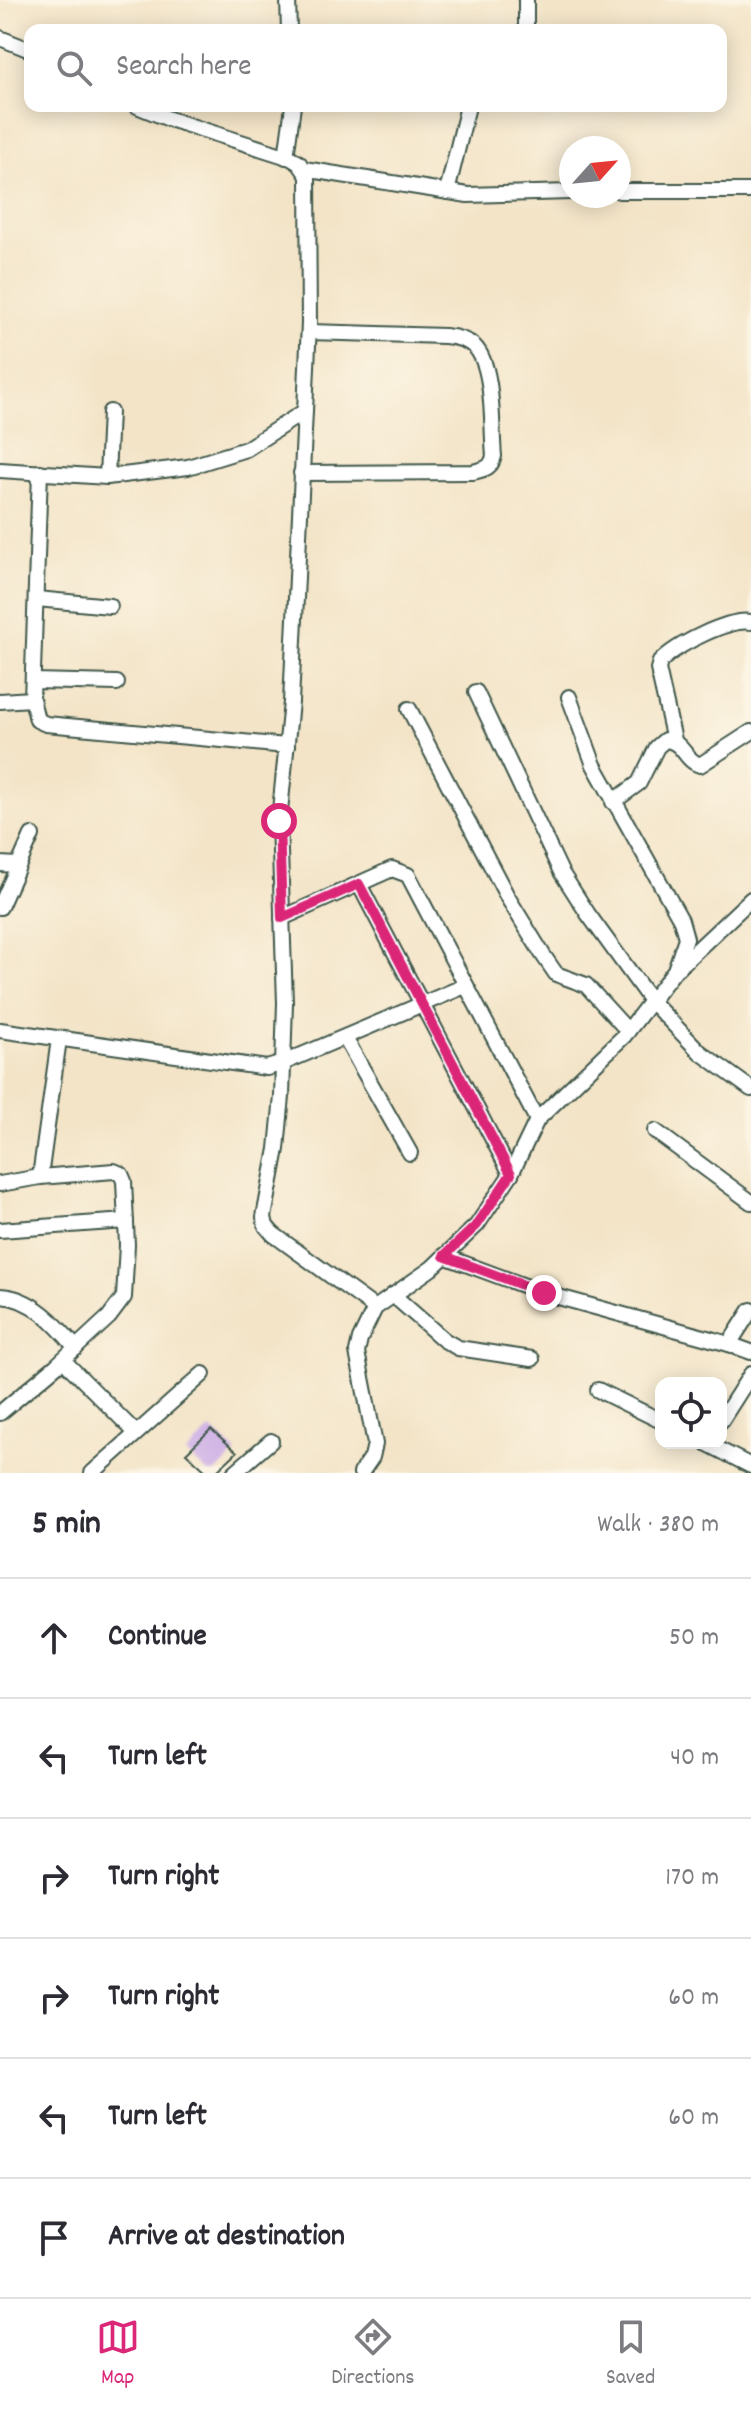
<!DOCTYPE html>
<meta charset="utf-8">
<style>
body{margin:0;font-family:Dekko,sans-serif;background:#f7f7f7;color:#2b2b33}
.controls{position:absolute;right:24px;bottom:24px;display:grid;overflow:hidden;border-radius:16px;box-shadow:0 4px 20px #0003}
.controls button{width:72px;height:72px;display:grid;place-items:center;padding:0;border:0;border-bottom:2px solid #e1e1e2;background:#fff;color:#2b2b33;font:40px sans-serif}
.compass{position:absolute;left:559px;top:136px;width:72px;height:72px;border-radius:50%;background:#fff;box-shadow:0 4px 20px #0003;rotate:63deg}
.stop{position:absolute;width:24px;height:24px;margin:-18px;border:6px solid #db2777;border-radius:50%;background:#fff}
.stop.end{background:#db2777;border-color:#fff;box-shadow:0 2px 8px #0008}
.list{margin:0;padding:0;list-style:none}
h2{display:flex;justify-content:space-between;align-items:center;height:104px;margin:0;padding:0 32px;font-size:34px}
h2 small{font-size:26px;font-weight:400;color:#7c7c81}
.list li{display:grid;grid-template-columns:52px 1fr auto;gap:24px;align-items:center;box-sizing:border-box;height:120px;padding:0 32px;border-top:2px solid #e1e1e2}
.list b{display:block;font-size:30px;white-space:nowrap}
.list em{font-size:26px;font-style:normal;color:#7c7c81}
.icon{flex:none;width:44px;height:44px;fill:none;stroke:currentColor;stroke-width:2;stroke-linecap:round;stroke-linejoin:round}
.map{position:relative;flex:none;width:751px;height:1473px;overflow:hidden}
.search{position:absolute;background:#fff;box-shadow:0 4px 20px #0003;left:24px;right:24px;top:24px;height:88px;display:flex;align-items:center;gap:20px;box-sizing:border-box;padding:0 28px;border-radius:16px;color:#7c7c81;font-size:30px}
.sheet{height:824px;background:#fff}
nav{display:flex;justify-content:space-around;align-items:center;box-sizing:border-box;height:112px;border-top:2px solid #e1e1e2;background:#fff;font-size:22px;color:#7c7c81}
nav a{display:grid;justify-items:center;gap:4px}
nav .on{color:#db2777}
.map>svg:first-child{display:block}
</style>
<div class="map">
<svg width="751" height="1473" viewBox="0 0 751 1473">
<rect width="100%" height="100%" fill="#fcf5e5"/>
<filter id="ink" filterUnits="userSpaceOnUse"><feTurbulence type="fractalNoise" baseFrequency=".0125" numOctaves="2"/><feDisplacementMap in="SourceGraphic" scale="16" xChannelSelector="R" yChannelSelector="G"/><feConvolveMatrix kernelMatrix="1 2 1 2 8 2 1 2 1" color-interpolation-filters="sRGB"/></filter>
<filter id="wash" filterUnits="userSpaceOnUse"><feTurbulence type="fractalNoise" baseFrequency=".006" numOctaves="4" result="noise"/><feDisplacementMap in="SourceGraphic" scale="32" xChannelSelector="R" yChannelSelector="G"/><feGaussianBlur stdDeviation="1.8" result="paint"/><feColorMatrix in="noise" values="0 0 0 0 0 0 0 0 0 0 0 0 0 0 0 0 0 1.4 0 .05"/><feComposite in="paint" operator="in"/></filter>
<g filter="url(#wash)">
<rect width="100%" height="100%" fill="#f3e4c7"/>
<g id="blocks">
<polygon fill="#c8a7e6" points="211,1429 237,1452 215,1473 208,1473 186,1453"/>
</g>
</g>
<g filter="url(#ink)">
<use href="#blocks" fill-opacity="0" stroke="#3f564a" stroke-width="2"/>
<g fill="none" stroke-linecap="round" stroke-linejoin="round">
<g stroke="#3f564a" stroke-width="18">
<g id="minor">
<polyline points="288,0 289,30"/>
<polyline points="526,0 526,30"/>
<polyline points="0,38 30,50"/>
<polyline points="137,106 169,119 291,158 299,163 308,176 309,323 305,411 291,702 279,821 285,1003 282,1096 277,1149 264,1217 266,1226 273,1234 375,1308"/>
<polyline points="286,157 293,106"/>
<polyline points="304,169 468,195 571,192"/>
<polyline points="619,191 751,191"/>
<polyline points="447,192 468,106"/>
<polyline points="0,470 107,477 188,467 246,449 305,411"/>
<polyline points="40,472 32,699 37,720 46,724 287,746"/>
<path d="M301,473L473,472C484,469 491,469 494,456C491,428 495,366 474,346C466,339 456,337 445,336L309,332"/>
<polyline points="107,477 110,412"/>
<polyline points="37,599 110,606"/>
<polyline points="33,681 117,683"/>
<polyline points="476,692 561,872 588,914 651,1001 700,1052 751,1089"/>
<polyline points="0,701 32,699"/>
<polyline points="409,709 508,898 543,955 556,974 586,985 628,1031"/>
<path d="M674,740L658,669L660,662C676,645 729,618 751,622"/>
<path d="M613,802L639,783L657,747L665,740C684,741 684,761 700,765L751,732"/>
<polyline points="0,864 18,865"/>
<polyline points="359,884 511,1174"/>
<polyline points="0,907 32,835"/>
<polyline points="282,918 392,869 408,875 537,1120"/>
<polyline points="679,967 751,899"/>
<polyline points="0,1030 267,1068 283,1063 465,986"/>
<polyline points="345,1038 410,1153"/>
<polyline points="655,1131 751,1202"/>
<polyline points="40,1177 59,1039"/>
<polyline points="0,1184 40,1177 114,1171 121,1174 124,1181 127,1245 124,1297 109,1317 56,1366 0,1413"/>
<polyline points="0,1230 126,1221"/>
<polyline points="444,1256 544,1293 729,1344 751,1352"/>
<polyline points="393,1295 444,1340 458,1348 532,1359"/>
<path d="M0,1296C32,1297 57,1325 76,1348"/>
<polyline points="729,1344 751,1310"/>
<polyline points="63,1360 136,1433"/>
<polyline points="598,1390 661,1421"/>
<polyline points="721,1421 751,1374"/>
<polyline points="706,1443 751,1466"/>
<polyline points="92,1473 203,1374"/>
<polyline points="234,1473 271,1441"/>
<polyline points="361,1473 372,1457 375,1444 357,1352 360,1339 375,1308 432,1268 477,1225 511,1174 537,1120 624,1036 675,970 686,938 681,920 594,765 569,697"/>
</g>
</g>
<use href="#minor" stroke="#fff" stroke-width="14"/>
</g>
</g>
<g fill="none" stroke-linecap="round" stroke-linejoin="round" filter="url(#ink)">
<polyline stroke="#db2777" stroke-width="10" points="279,821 282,918 359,884 511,1174 477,1225 444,1256 544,1293"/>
</g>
</svg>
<div class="controls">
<button><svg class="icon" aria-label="locate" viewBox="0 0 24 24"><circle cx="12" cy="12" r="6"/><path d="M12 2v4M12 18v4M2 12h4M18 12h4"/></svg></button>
</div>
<svg class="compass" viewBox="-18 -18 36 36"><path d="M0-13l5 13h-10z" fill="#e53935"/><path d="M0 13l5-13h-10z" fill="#7c7c81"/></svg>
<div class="stop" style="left:279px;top:821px"></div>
<div class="stop end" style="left:544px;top:1293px"></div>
<div class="search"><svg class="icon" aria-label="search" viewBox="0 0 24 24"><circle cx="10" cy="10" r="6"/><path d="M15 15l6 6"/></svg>Search here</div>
</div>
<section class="sheet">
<h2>5 min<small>Walk · 380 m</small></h2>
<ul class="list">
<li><svg class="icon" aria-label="ahead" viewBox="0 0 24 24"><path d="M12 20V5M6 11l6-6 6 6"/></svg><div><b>Continue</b></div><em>50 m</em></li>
<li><svg class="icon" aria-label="left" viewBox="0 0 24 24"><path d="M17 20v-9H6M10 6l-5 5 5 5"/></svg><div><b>Turn left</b></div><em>40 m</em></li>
<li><svg class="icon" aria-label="right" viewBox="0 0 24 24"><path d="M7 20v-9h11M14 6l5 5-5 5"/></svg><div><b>Turn right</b></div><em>170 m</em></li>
<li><svg class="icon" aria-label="right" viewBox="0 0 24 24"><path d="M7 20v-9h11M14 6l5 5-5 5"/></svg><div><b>Turn right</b></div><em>60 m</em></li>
<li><svg class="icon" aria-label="left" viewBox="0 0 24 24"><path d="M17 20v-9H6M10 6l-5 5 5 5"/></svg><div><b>Turn left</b></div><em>60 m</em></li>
<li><svg class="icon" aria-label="arrive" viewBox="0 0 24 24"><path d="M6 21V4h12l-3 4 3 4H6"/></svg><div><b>Arrive at destination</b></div></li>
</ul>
</section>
<nav>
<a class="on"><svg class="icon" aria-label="map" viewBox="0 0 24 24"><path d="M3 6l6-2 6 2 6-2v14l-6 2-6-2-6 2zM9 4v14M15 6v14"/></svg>Map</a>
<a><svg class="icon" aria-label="directions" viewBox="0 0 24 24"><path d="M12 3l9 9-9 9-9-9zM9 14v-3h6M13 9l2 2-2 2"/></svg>Directions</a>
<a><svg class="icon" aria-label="saved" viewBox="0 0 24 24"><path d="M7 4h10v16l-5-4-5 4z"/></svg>Saved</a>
</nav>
